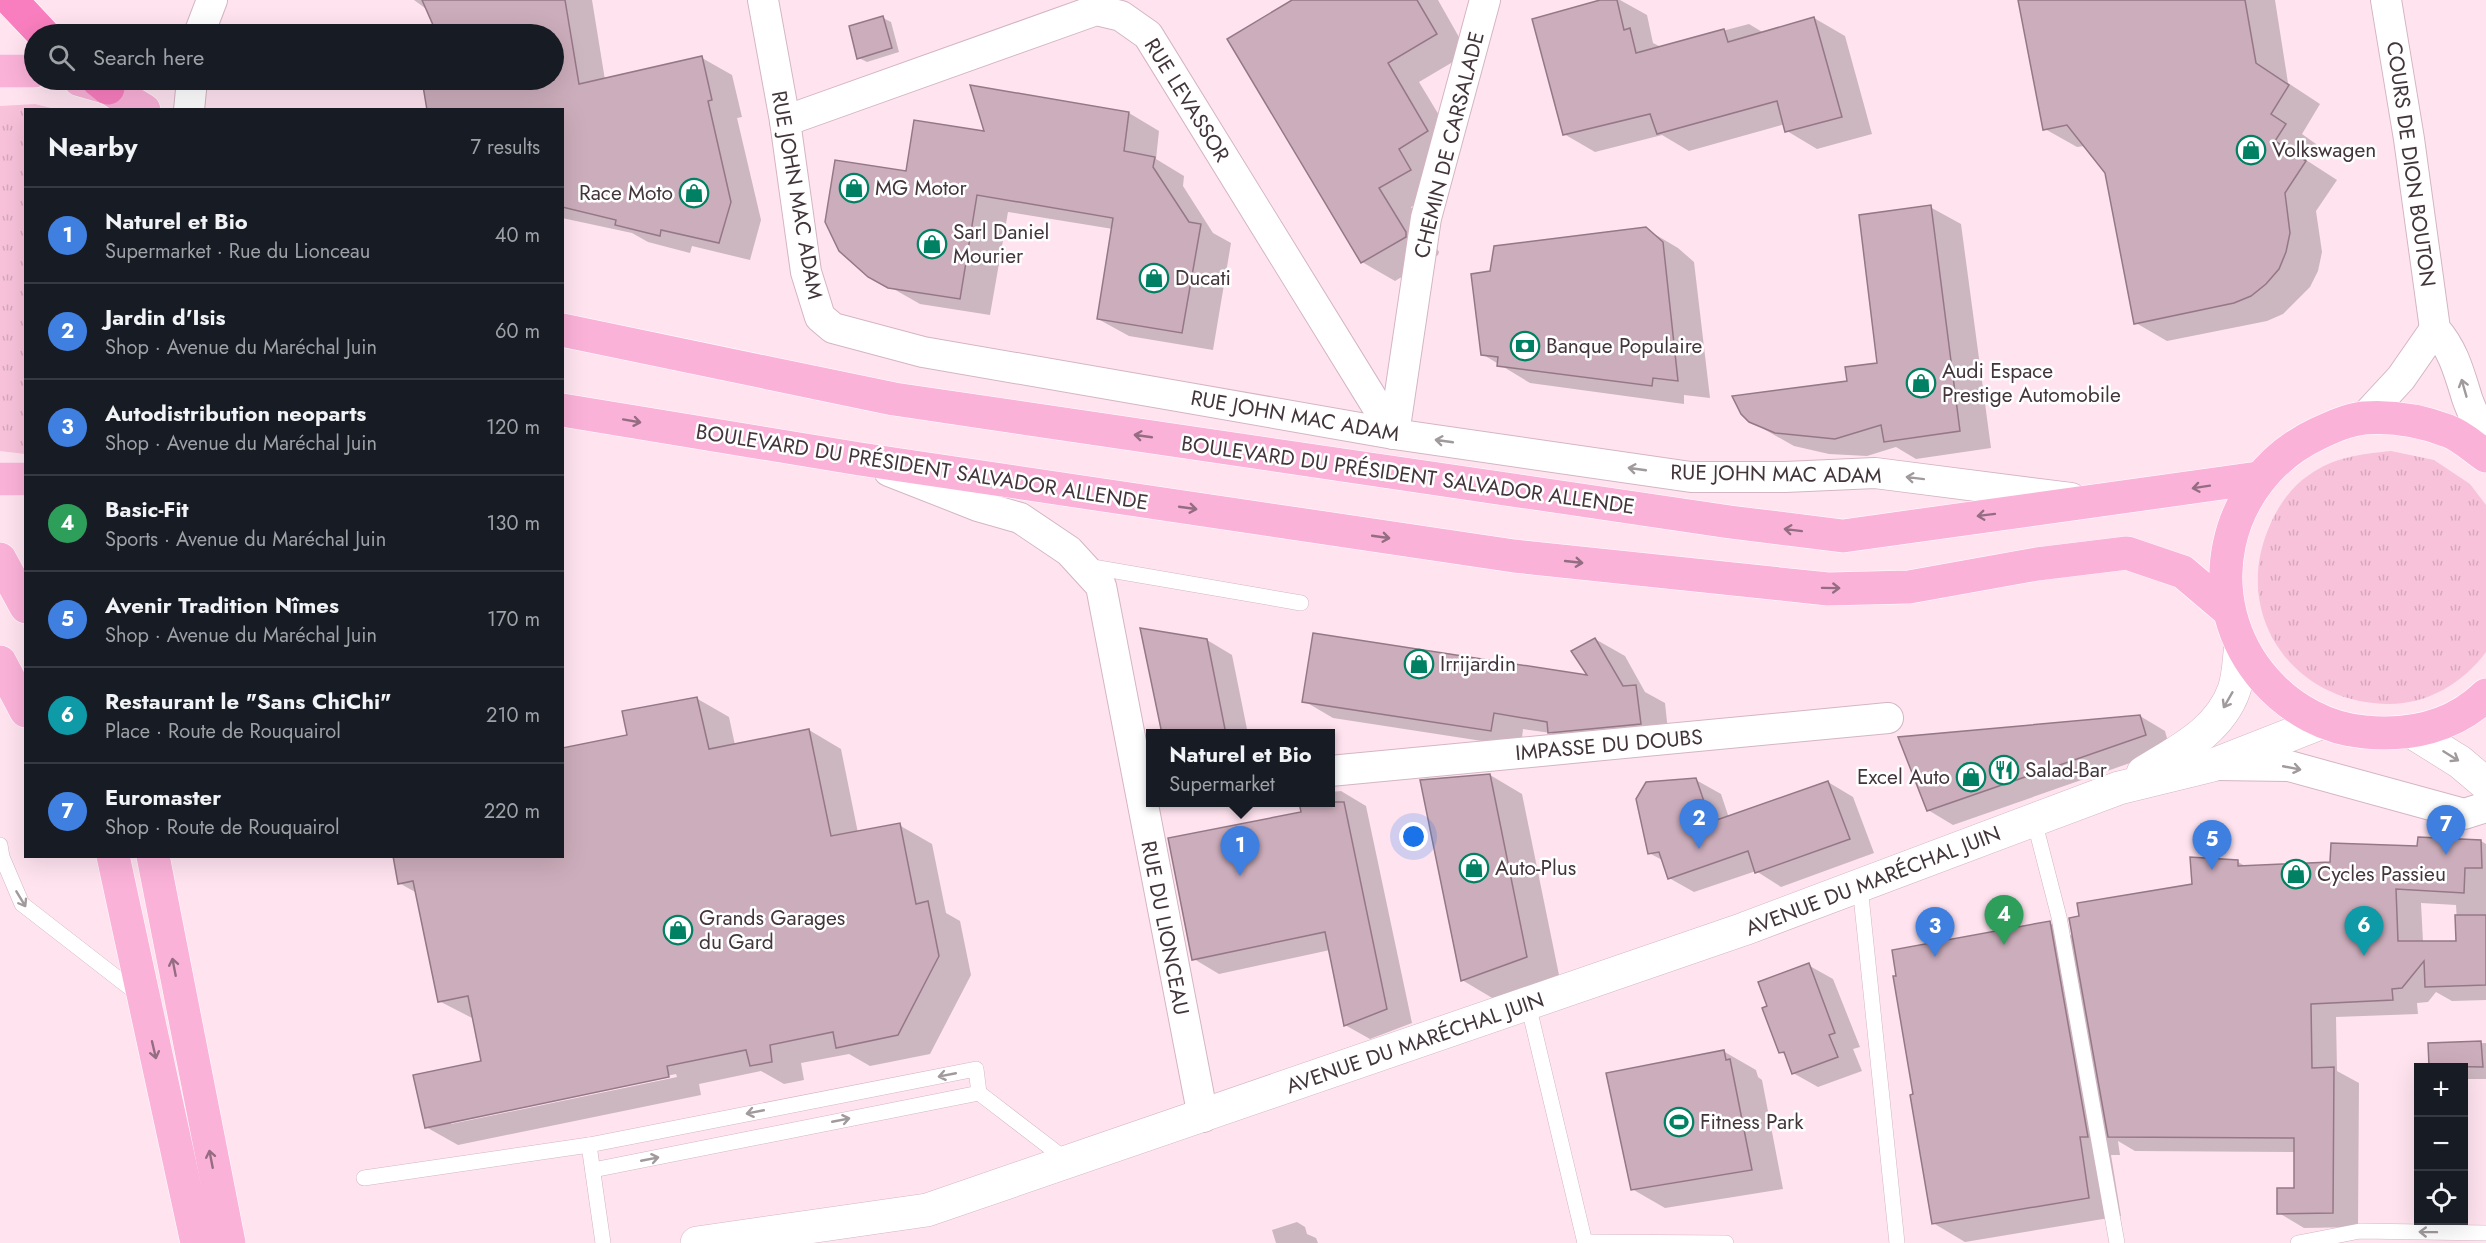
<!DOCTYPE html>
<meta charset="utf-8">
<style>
body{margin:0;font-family:Jost,sans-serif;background:#20242c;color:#f1f3f6}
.controls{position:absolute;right:18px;bottom:18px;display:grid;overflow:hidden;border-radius:0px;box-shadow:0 6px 24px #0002}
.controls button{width:54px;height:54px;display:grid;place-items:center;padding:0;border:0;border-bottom:2px solid #363941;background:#171b24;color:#f1f3f6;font:30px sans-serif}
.you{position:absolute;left:1414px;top:837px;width:21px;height:21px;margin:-15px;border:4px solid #fff;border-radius:50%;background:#1a73e8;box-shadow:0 0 0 9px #1a73e833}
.badge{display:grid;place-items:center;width:39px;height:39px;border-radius:50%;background:#ea580c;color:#fff;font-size:20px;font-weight:700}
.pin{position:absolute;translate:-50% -50px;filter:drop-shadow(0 2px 3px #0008)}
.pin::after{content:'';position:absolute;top:32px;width:21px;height:18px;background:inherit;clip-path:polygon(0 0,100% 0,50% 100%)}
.popup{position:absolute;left:1146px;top:729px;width:189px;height:78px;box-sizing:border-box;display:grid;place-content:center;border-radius:0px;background:#171b24;filter:drop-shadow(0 2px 4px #0005);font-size:20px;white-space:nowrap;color:#9ea1a6}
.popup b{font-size:22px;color:#f1f3f6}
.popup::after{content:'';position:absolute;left:50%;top:100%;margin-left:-12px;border:12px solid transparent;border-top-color:#171b24}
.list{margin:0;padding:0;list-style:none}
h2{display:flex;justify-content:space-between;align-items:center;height:78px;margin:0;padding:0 24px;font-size:26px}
h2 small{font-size:20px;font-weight:400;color:#9ea1a6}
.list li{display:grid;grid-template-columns:39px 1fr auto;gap:18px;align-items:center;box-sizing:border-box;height:96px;padding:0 24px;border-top:2px solid #363941}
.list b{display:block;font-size:22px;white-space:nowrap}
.list p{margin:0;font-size:20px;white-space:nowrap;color:#9ea1a6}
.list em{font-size:20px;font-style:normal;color:#9ea1a6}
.icon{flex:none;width:33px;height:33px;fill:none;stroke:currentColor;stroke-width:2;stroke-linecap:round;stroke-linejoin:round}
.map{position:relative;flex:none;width:2486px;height:1243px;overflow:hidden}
.search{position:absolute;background:#171b24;box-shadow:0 6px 24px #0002;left:24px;top:24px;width:540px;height:66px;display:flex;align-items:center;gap:15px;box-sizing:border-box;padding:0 21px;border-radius:33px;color:#9ea1a6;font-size:22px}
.panel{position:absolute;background:#171b24;box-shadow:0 6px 24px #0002;left:24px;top:108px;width:540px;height:750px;border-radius:0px}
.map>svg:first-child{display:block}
</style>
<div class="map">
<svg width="2486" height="1243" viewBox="0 0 2486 1243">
<defs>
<pattern id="grass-tufts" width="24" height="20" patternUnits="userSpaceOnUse" patternTransform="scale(1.5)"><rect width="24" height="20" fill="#f8c2db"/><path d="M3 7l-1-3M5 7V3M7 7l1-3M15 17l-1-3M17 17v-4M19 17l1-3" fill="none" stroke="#d6a7bd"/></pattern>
</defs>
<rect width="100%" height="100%" fill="#ffe4f0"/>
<g fill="url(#grass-tufts)">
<polygon points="35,104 55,109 26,110 25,454 0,451 0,106"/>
<path d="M2391,451L2434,460L2470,484L2486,505V652C2463,683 2428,704 2389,704C2293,704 2230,614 2270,525C2278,506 2292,486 2309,475C2334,457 2361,454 2391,451Z"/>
</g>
<g fill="#0003" fill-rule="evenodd">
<polygon points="414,0 592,0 605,80 702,58 732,75 742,117 737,118 761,220 750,260 692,246 690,253 648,242 632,233 562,218 562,110 428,110 423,80 554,80 554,34 439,34 429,11"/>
<polygon points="1295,0 1438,0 1468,53 1419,82 1460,150 1443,188 1411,207 1439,252 1438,255 1395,281 1362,262 1229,40"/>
<polygon points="1606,0 1620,0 1647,15 1653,43 1661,47 1749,24 1764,33 1814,18 1845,36 1872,134 1817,149 1787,131 1785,124 1689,151 1662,135 1595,152 1564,134"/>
<polygon points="2019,0 2275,0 2288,83 2320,104 2302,134 2316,144 2306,160 2337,180 2316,211 2322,252 2318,271 2310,287 2283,314 2267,321 2167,341 2136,323 2107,172 2085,146 2077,147 2045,129"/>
<polygon points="883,18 891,22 899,52 867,62 859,58"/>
<polygon points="972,86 1129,113 1159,131 1156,159 1184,176 1183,186 1213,233 1231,243 1213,350 1129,336 1098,319 1113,229 1008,212 990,315 920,304 869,275 908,173 986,133"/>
<polygon points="1930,207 1961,224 1991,448 1916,459 1896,447 1867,456 1829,454 1794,446 1762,428 1879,364"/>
<polygon points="1646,229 1678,248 1694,262 1710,398 1684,395 1684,404 1530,383 1482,354 1491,272"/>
<polygon points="1595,639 1625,656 1645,692 1665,703 1669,740 1578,749 1551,733 1523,729 1521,747 1333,718 1304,701 1590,677"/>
<polygon points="1207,640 1232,655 1248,734 1164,734"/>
<path d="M696,698L729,717L735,745L809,730L841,749L858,833L899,825L932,844L946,913L960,921L971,975L930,1054L870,1066L849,1054L801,1063L804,1080L784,1084L761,1071L699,1084L701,1095L458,1145L426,1127L482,1062L474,1019L439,1001L417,893L399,883L562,856L629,736ZM676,1074L677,1077L451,1124V1121Z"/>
<polygon points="2140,716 2165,731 2170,749 1953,825 1928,810"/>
<polygon points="1490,775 1522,794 1559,975 1494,999 1462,980"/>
<polygon points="1696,780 1721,794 1729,818 1828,782 1853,797 1874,853 1781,887 1756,871 1694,892 1669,878 1664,861 1649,853"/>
<polygon points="1341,791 1366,806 1412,1023 1370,1039 1345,1025 1330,950 1219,974 1194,959 1303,813 1330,802 1330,792"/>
<path d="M2481,841L2486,844V1000L2452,1001L2436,992L2428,1002L2417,1003L2418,1014L2336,1017L2337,1071L2359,1083L2358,1227L2304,1228L2279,1213L2295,1190V1152L2135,1151L2118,1141L2120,1155H2111L2121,1216L1965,1242L1933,1223L2050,923L2074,937L2193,885L2238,862L2247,867L2331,864L2419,847ZM2421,903L2456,905L2458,943L2423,942Z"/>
<polygon points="1808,965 1833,979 1860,1047 1853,1049 1862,1071 1818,1087 1793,1073 1787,1056 1781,1052"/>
<polygon points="2486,1043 2486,1079 2464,1079 2464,1068 2435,1068 2430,1065 2429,1045"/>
<polygon points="1723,1051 1756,1070 1758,1077 1762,1080 1783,1189 1665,1208 1632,1189"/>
<polygon points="1297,1222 1305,1227 1307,1234 1316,1238 1318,1243 1276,1243 1272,1230"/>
</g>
<g fill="#ccadbb" stroke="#957886" stroke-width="1.5">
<polygon points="422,0 565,0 579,84 702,56 712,100 708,101 731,202 719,243 661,230 660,236 615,225 616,220 562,207 562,110 427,110 422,80 554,80 554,34 437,34"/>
<polygon points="1292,0 1417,0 1437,34 1388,63 1428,131 1399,149 1411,170 1379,188 1406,232 1406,237 1361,263 1227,39"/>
<polygon points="1600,0 1617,0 1624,30 1630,28 1636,53 1724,29 1728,42 1814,17 1842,117 1785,132 1777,101 1657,134 1650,114 1563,135 1532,19"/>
<polygon points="2018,0 2245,0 2256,63 2289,85 2271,114 2286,124 2275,141 2306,161 2285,193 2290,233 2286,252 2279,269 2266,284 2251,296 2234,303 2134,324 2105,173 2067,125 2043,130"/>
<polygon points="883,16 892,48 857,59 849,26"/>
<polygon points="970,85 1129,112 1124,151 1155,157 1153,167 1189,222 1201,224 1182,333 1097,319 1113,218 977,195 960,299 888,288 868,277 839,251 825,222 835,160 906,171 914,120 984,131"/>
<polygon points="1931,205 1960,431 1884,442 1881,425 1835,439 1775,433 1749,422 1741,414 1732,396 1847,381 1845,367 1877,363 1859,215"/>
<polygon points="1646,227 1663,242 1678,381 1653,378 1652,386 1497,366 1498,357 1481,355 1471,274 1490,271 1494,246"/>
<polygon points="1140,628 1207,639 1226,734 1162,734"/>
<polygon points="1313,633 1587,675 1571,651 1595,638 1623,686 1636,685 1641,724 1548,733 1547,722 1494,713 1491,731 1302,702"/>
<polygon points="697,697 709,749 809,729 831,836 900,823 916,904 928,901 939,956 898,1035 836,1048 833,1032 770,1045 772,1062 750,1066 746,1050 667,1066 669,1077 425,1128 413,1075 481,1061 468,996 438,1002 413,881 398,884 393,856 562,856 562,748 627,735 622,711"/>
<polygon points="2140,715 2146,735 1927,811 1898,737"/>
<polygon points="1490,774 1527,957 1461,981 1420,780"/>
<polygon points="1696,778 1711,822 1828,781 1850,839 1755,873 1748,851 1668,879 1659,852 1648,854 1636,799 1646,782"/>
<polygon points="1299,802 1344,802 1387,1009 1344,1026 1325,932 1192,960 1168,838 1301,812"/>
<polygon points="2418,837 2481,840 2482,868 2465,868 2464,893 2396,889 2398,941 2456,941 2455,915 2486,915 2486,985 2425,987 2424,961 2402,988 2392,989 2393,1000 2311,1004 2312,1068 2334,1067 2333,1213 2277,1214 2277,1188 2294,1188 2294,1138 2108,1137 2069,918 2079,916 2077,903 2192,884 2190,857 2238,860 2238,866 2330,862 2331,843 2417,846"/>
<polygon points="2050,921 2088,1137 2080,1137 2089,1198 1932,1224 1910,1095 1913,1094 1893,976 1896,976 1892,950"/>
<polygon points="1809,963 1835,1033 1829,1035 1838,1057 1792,1074 1784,1052 1779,1053 1762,1008 1767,1006 1758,982"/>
<polygon points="2481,1041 2483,1067 2429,1066 2428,1043"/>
<polygon points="1724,1050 1726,1060 1730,1059 1752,1170 1631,1190 1606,1073"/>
</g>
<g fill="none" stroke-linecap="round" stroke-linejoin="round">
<g stroke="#d4b5c3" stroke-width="16">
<g id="service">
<polyline points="1087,566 1301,603"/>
<polyline points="2034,820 2059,917 2117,1243"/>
<polyline points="0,845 2,857 22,904 138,994"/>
<polyline points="1860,886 1897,1243"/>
<polyline points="1528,1004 1585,1243"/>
<polyline points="979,1093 1069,1162"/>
<polyline points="589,1145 976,1069 979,1093 593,1170"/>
<polyline points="364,1178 589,1145 603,1243"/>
<polyline points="1585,1242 1726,1243"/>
<polyline points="2298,1243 2360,1231 2486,1233"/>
</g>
</g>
<g stroke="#d4b5c3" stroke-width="32">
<g id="minor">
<polyline points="763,0 785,121 806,272 820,317 833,328 923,352 1183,397 1394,434 1691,477 1785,477 1875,473 2071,498"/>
<path d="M2386,0L2409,139L2435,329C2453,349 2459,372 2467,398C2472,413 2480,427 2486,442"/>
<polyline points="199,34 212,0"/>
<polyline points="189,110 192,80"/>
<polyline points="785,121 1096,10 1121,16 1148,35 1394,434"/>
<polyline points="2364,418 2401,378 2435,329"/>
<polyline points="1394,434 1426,218 1485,0"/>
<polyline points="889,471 978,506 1020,518 1069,551 1101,586 1203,1117"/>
<polyline points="2216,765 2289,766 2464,814 2486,807"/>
<polyline points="1330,771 1888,718"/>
</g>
</g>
<g stroke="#d4b5c3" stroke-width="34">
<g id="tertiary">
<polyline points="2412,732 2460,762 2486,784"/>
<path d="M2143,773C2178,751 2219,732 2234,690C2239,676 2239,658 2241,644"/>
<polyline points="697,1243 927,1210 1744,929 2119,788 2213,765 2323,722"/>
</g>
</g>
<g stroke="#fff" stroke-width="34">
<g id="primary">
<polyline points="0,71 34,71"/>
<polyline points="80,80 108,88 144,110"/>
<polyline points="562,330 894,399 1730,522 1843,536 2258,478"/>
<polyline points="562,410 860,459 1514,556 1828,589 1909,587 2037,564 2127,553 2183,572 2229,611"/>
<path d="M2486,456C2474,448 2462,436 2448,431C2422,421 2393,416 2364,418C2347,420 2332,427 2317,434C2222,479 2195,601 2266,681C2291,709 2327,729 2365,732C2409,736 2453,727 2486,695"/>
<polyline points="0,479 26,479"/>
<polyline points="0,559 26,607"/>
<polyline points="0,662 26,711"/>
<polyline points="113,856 197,1243"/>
<polyline points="153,856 229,1243"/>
</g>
</g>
<g stroke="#fff" stroke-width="34">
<g id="motorway">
<polyline points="11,0 43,34"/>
<polyline points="98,80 108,88"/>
</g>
</g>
<use href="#service" stroke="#fff" stroke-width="15"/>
<use href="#minor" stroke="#fff" stroke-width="30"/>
<use href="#tertiary" stroke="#fff" stroke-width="33"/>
<use href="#primary" stroke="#fbb2d9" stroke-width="33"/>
<use href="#motorway" stroke="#f97ebf" stroke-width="33"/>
</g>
<defs><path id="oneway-shaft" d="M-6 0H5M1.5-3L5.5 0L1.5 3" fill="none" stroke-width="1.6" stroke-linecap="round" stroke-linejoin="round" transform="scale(1.5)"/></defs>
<g stroke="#a09a9d">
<use href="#oneway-shaft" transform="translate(2464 388) rotate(-106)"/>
<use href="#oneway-shaft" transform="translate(1444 441) rotate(-172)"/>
<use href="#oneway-shaft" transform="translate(1637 469) rotate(-172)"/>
<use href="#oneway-shaft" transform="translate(1915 478) rotate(-173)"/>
<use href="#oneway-shaft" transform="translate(2228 700) rotate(120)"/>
<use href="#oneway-shaft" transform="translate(2451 756) rotate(32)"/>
<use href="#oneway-shaft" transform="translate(2292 768) rotate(11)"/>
<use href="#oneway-shaft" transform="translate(21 899) rotate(59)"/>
<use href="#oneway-shaft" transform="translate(947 1075) rotate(169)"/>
<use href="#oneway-shaft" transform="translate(755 1112) rotate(169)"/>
<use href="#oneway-shaft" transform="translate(841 1120) rotate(-11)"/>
<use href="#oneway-shaft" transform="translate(650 1159) rotate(-11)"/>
<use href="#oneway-shaft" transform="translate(2428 1232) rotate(-179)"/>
</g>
<g stroke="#956d82">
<use href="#oneway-shaft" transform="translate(632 421) rotate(10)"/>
<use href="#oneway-shaft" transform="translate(1143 436) rotate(-172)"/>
<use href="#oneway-shaft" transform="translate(2201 487) rotate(171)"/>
<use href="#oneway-shaft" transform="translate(1188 508) rotate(8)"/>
<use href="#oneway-shaft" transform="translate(1986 515) rotate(173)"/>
<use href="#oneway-shaft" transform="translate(1793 530) rotate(-173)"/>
<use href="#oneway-shaft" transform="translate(1381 537) rotate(8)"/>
<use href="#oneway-shaft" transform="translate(1574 562) rotate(6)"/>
<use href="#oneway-shaft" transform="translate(1831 588) rotate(1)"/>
<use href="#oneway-shaft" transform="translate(174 967) rotate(-101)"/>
<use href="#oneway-shaft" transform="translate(154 1050) rotate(77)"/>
<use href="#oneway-shaft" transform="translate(211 1159) rotate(-101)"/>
</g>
<defs>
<g id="shop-ring" transform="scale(1.5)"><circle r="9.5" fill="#fff" stroke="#008163" stroke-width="1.5"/><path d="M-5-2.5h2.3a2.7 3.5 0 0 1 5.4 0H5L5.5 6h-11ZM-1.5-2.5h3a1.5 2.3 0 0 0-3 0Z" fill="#008163"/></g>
<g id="bank-ring" transform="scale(1.5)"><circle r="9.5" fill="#fff" stroke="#008163" stroke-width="1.5"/><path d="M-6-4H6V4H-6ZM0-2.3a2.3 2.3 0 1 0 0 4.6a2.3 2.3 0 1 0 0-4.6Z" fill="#008163"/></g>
<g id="restaurant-ring" transform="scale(1.5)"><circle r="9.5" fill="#fff" stroke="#008163" stroke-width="1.5"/><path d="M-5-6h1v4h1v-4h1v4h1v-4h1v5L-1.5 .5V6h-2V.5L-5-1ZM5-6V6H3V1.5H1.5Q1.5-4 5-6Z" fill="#008163"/></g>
<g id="stadium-ring" transform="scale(1.5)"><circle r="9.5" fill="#fff" stroke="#008163" stroke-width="1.5"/><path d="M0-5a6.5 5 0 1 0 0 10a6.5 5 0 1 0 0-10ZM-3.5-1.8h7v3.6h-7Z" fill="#008163"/></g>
</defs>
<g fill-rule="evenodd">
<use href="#shop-ring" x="2251" y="150"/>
<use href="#shop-ring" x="854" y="188"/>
<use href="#shop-ring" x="694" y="193"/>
<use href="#shop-ring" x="932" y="244"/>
<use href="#shop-ring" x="1154" y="278"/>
<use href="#bank-ring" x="1525" y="346"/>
<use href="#shop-ring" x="1921" y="383"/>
<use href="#shop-ring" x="1419" y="664"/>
<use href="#restaurant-ring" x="2004" y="770"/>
<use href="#shop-ring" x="1971" y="777"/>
<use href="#shop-ring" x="1474" y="868"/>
<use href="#shop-ring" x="2296" y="874"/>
<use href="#shop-ring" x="678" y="930"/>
<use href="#stadium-ring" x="1679" y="1122"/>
</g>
<g text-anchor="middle" stroke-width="5" stroke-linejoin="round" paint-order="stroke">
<g font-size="21" fill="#42353b" stroke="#fff">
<text transform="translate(1187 100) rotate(58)" y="7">RUE LEVASSOR</text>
<text transform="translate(1449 145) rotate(-76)" y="7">CHEMIN DE CARSALADE</text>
<text transform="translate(2411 164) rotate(82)" y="7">COURS DE DION BOUTON</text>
<text transform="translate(797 195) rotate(80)" y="7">RUE JOHN MAC ADAM</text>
<text transform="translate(1295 416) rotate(10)" y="7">RUE JOHN MAC ADAM</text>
<text transform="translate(922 467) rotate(9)" y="7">BOULEVARD DU PRÉSIDENT SALVADOR ALLENDE</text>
<text transform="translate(1776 474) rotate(1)" y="7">RUE JOHN MAC ADAM</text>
<text transform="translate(1408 475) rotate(8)" y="7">BOULEVARD DU PRÉSIDENT SALVADOR ALLENDE</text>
<text transform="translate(1609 745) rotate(-5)" y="7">IMPASSE DU DOUBS</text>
<text transform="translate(1873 881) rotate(-21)" y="7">AVENUE DU MARÉCHAL JUIN</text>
<text transform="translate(1165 928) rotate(79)" y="7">RUE DU LIONCEAU</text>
<text transform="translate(1415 1043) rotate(-19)" y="7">AVENUE DU MARÉCHAL JUIN</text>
</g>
<g font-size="21" fill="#42353b" stroke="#fff" text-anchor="start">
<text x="2272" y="157">Volkswagen</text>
<text x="875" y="195">MG Motor</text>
<text x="673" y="200" text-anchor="end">Race Moto</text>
<text x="953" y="239">Sarl Daniel<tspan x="953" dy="24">Mourier</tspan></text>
<text x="1175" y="285">Ducati</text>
<text x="1546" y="353">Banque Populaire</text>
<text x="1942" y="378">Audi Espace<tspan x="1942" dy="24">Prestige Automobile</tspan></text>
<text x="1440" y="671">Irrijardin</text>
<text x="2025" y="777">Salad-Bar</text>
<text x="1950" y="784" text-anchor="end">Excel Auto</text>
<text x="1495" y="875">Auto-Plus</text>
<text x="2317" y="881">Cycles Passieu</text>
<text x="699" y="925">Grands Garages<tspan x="699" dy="24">du Gard</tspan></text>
<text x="1700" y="1129">Fitness Park</text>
</g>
</g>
</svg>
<div class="controls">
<button>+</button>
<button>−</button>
<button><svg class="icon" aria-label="locate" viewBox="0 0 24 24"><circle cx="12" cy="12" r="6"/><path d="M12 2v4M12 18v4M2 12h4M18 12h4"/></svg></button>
</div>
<div class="you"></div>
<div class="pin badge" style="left:1240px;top:876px;background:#3f7fe0">1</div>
<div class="popup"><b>Naturel et Bio</b>Supermarket</div>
<div class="pin badge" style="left:1699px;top:849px;background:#3f7fe0">2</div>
<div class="pin badge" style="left:1935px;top:957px;background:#3f7fe0">3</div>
<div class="pin badge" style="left:2004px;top:945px;background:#2e9e5b">4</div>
<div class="pin badge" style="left:2212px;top:870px;background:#3f7fe0">5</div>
<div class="pin badge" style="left:2364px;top:956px;background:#0f9aa8">6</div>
<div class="pin badge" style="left:2446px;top:855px;background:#3f7fe0">7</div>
<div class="search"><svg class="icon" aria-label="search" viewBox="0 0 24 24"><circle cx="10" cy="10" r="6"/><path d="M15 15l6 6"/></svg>Search here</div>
<section class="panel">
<h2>Nearby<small>7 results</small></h2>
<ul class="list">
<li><span class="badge" style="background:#3f7fe0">1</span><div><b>Naturel et Bio</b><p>Supermarket · Rue du Lionceau</p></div><em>40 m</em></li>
<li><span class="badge" style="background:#3f7fe0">2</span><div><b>Jardin d'Isis</b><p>Shop · Avenue du Maréchal Juin</p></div><em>60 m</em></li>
<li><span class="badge" style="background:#3f7fe0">3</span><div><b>Autodistribution neoparts</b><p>Shop · Avenue du Maréchal Juin</p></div><em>120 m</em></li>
<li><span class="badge" style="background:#2e9e5b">4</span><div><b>Basic-Fit</b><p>Sports · Avenue du Maréchal Juin</p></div><em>130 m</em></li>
<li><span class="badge" style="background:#3f7fe0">5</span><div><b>Avenir Tradition Nîmes</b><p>Shop · Avenue du Maréchal Juin</p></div><em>170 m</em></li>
<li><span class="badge" style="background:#0f9aa8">6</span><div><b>Restaurant le &quot;Sans ChiChi&quot;</b><p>Place · Route de Rouquairol</p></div><em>210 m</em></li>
<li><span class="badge" style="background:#3f7fe0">7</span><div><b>Euromaster</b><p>Shop · Route de Rouquairol</p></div><em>220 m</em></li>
</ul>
</section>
</div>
